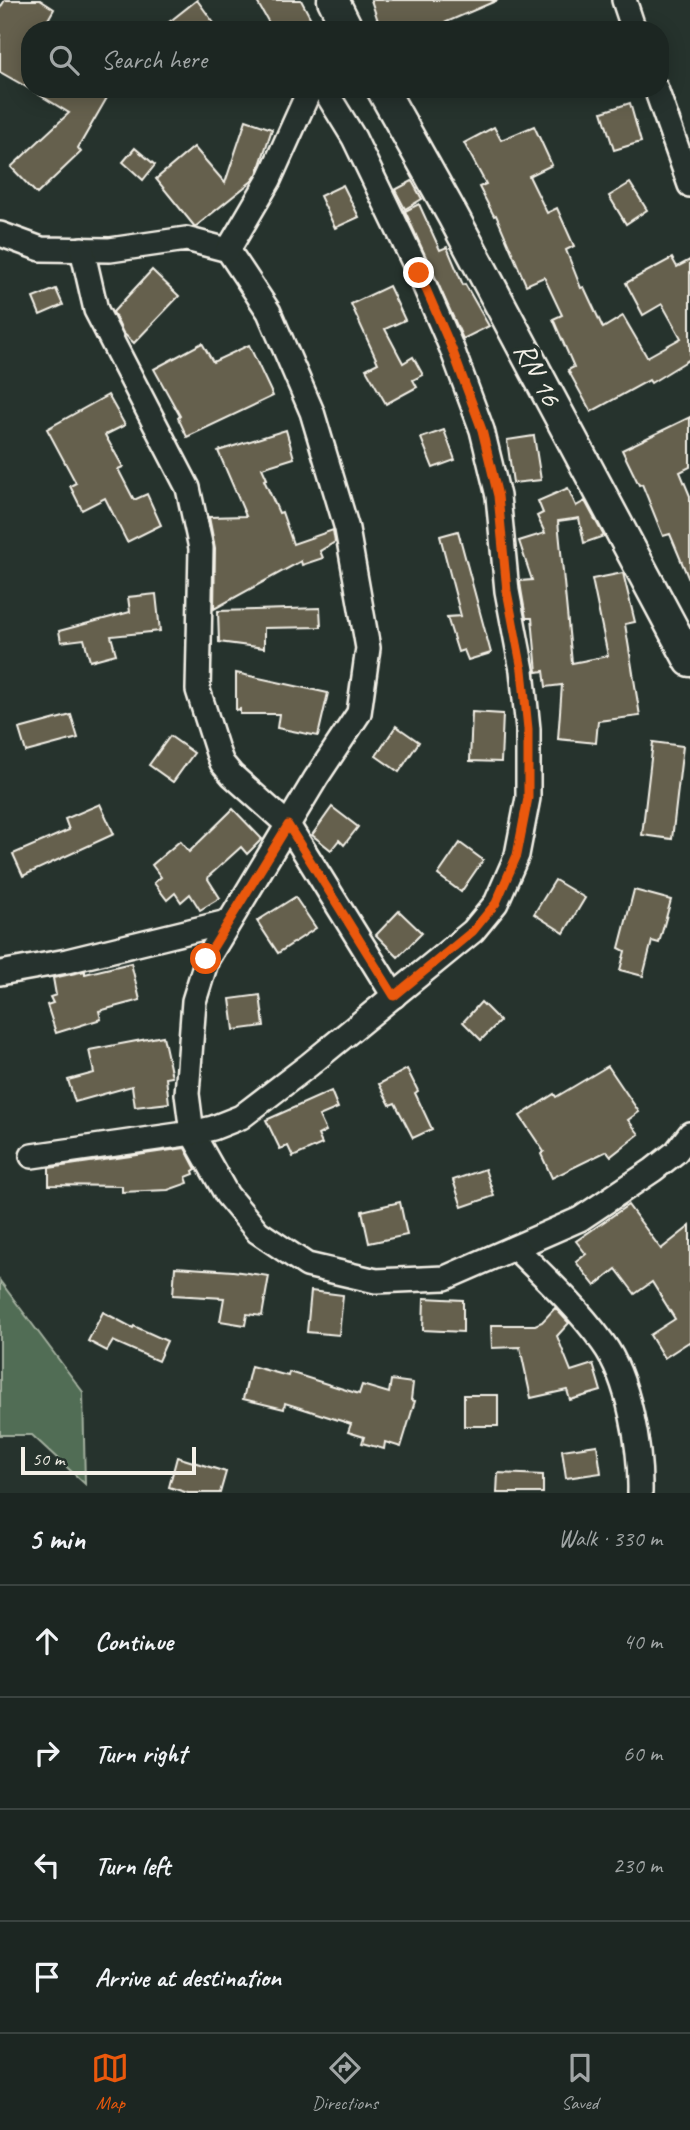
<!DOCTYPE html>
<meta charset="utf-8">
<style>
body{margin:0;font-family:Caveat,sans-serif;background:#252e2a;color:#f1f3f6}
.scale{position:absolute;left:21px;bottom:18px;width:175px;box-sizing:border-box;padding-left:7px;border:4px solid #f4f1e8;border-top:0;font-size:19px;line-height:24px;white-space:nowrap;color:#f4f1e8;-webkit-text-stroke:5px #26332d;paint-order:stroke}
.stop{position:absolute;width:21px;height:21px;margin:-16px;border:5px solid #ea580c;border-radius:50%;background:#fff}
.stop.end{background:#ea580c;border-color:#fff;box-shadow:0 2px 7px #0008}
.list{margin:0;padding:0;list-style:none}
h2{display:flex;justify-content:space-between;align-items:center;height:91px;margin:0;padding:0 28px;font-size:30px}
h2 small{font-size:23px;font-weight:400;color:#a0a5a5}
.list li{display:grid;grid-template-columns:46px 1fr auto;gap:21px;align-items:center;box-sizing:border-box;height:112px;padding:0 28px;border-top:2px solid #3a4340}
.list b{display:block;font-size:26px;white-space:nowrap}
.list em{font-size:23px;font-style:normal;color:#a0a5a5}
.icon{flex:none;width:38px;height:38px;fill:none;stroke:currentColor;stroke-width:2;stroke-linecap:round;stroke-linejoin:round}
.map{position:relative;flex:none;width:690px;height:1493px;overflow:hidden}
.search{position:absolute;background:#1c2622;box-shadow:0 4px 18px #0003;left:21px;right:21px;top:21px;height:77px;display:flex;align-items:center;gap:18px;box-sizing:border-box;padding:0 24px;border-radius:28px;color:#a0a5a5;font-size:26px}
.sheet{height:539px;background:#1c2622}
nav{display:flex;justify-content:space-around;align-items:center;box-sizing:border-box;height:98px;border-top:2px solid #3a4340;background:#1c2622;font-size:19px;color:#a0a5a5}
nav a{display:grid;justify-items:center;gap:4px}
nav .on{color:#ea580c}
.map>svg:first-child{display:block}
</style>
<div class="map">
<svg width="690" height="1493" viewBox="0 0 690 1493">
<rect width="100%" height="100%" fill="#26332d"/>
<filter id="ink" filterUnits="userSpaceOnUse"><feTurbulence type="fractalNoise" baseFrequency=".0143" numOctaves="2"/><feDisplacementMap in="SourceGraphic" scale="14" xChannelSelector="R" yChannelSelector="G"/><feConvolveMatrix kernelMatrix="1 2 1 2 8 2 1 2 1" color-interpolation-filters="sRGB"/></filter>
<g filter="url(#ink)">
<polygon fill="#516d55" stroke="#a2af9e" stroke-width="2" points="0,1281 83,1392 85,1484 32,1435 0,1435"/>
<g fill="#65614e" stroke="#f4f1e8" stroke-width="2">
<polygon points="5,0 40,0 54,9 42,30 30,30 30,89 0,72 0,8"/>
<polygon points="197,0 219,30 159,30"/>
<polygon points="256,0 301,0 311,19 289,30 273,30"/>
<polygon points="371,0 498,0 428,30 381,30"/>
<polygon points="30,89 112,89 78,148 81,152 37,194 11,167 69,113"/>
<polygon points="630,103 641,142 614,150 602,112"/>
<polygon points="246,120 272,129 257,174 252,181 195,227 156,179 194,147 225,183"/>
<polygon points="534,126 552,165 529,176 547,213 557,208 574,246 566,250 581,288 584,287 603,328 623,316 647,357 681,338 662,304 643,315 626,283 672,258 677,267 690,260 690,359 651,383 649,380 591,412 568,370 574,367 553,319 562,315 544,277 526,285 496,215 494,216 479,187 486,184 464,143 494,127 501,140"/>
<polygon points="135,148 155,165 143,180 123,162"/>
<polygon points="412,181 422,199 405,209 395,190"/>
<polygon points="630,183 647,210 626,224 609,196"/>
<polygon points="343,185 359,217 335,228 320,196"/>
<polygon points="419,204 440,250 447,247 463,285 465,284 489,326 463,339 405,211"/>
<polygon points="152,270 179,296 134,343 123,333 113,312"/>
<polygon points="389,286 405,320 385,329 403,363 413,357 423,375 413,380 417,387 386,404 366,369 378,363 351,304"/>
<polygon points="56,289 63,305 40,315 33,298"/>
<polygon points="202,343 213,362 249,345 273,396 187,437 178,418 180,416 154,369"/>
<polygon points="108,395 125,425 105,435 123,467 118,469 134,500 147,494 161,525 127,542 105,498 82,510 70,486 76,483 47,429"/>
<polygon points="690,417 690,467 680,472 690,496 690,582 670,534 663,536 642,484 639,485 622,450"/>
<polygon points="286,430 294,458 262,468 267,479 264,480 279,513 282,512 293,544 333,530 335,542 320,551 323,558 302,565 301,561 214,609 215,548 209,517 246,516 218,451"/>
<polygon points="444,430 455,460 433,468 421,438"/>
<polygon points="534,436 541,480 513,483 507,440"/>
<polygon points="568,488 576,506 585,501 604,536 584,543 579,518 558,521 572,663 608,656 592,579 623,573 635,622 625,624 640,716 598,721 596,743 558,739 562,685 546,687 544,671 537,672 532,618 526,618 521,589 520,581 532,580 519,541 545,533 537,516 543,513 538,501"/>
<polygon points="458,531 491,653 468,660 464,650 458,652 447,617 461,616 440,536"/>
<polygon points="156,594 160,631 111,636 116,654 90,661 84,639 61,642 59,631 130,612 128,597"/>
<polygon points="320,608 321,627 264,628 264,648 219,642 218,611"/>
<polygon points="236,673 328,693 318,736 277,728 279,714 240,714 240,709 236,710"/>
<polygon points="472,712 503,714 501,762 470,761"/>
<polygon points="71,715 78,738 26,752 19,729"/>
<polygon points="396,726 419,742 399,772 376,756"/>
<polygon points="170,736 194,753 173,782 149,765"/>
<polygon points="653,742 683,746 672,839 642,835"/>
<polygon points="100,804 114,834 23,876 13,854 69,830 65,819"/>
<polygon points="332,807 358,827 344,845 339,840 331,850 312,835"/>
<polygon points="233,809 262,839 247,854 241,847 209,876 208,879 220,898 200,910 190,894 181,902 175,893 167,900 154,883 161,877 152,865 180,841 189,852"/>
<polygon points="460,843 483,860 461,892 438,875"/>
<polygon points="555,880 585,898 564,933 534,914"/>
<polygon points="634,890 671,900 659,943 652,941 643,976 620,970 625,951 619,948"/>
<polygon points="295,897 316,928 278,953 257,921"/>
<polygon points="399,911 422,933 398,957 376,935"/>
<polygon points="131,963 140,1000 99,1011 101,1019 56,1033 47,1005 53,1003 50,997 56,995 53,978 85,971 85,974"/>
<polygon points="260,995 264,1026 234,1030 230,999"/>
<polygon points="481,1002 500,1021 481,1040 463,1022"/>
<polygon points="163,1036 172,1077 166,1078 169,1103 135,1107 132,1086 75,1102 68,1080 94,1073 89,1050"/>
<polygon points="608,1066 639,1112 628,1120 639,1134 611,1156 607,1151 552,1178 541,1154 544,1152 520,1116 554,1094 556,1097"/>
<polygon points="407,1069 418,1091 415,1093 432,1129 413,1138 395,1103 390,1105 379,1084"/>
<polygon points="331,1091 338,1108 319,1116 326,1131 318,1135 322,1144 293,1157 288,1146 280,1149 266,1120"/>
<polygon points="185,1148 196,1169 193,1171 194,1174 186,1177 188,1183 168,1190 122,1192 122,1186 49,1185 49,1168"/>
<polygon points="485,1169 494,1196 462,1207 453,1180"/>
<polygon points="400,1202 407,1235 369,1243 362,1211"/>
<polygon points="628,1205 661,1249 690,1226 690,1343 689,1342 664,1358 650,1335 675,1319 652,1282 635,1294 616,1269 595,1286 576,1262 586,1254 576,1241"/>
<polygon points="175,1267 233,1271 269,1276 262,1316 247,1314 245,1325 220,1321 224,1298 173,1295"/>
<polygon points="311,1291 343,1295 339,1335 307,1332"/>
<polygon points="424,1298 463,1300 463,1332 423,1330"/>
<polygon points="555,1308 569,1323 557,1336 571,1371 593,1364 601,1391 570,1400 567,1390 531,1398 520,1347 492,1348 491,1325 535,1325 542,1322"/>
<polygon points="103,1312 133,1328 134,1326 167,1341 158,1361 113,1341 107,1351 88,1341"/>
<polygon points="251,1366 288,1376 289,1372 359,1394 362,1385 389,1393 391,1380 413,1383 411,1400 415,1401 401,1447 385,1442 384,1449 362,1443 364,1437 348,1432 351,1424 285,1403 284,1409 243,1399"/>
<rect x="464" y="1395" width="34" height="31"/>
<polygon points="597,1445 601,1473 566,1478 562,1450"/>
<polygon points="177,1457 226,1472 220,1493 188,1493 169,1487"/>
<polygon points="498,1473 543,1475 543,1493 497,1493"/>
</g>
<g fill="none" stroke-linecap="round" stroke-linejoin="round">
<g stroke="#f4f1e8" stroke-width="28">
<g id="minor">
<polyline points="624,0 634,30"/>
<polyline points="656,89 690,185"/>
<polyline points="0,234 41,249 110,250 186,239 228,250 269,312 312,412 347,529 368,648 359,713 316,778 207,959 194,1001 187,1094 192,1133 227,1195 258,1232 307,1265 376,1281 445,1278 580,1219 653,1170 676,1152 690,1134"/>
<polyline points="82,249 96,310 188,488 201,548 198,690 218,753 222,763 232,775 288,825 394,996"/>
<polyline points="228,250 269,180 310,89"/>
<polyline points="0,973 67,961 227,922"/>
<polyline points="32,1156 192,1133 213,1128 241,1117 309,1065 473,931 496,903 517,855 528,798 528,729 522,670 507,591 498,496 482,430 452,349 419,273 354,138 324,89"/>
<path d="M515,1248C546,1278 578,1308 603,1343C629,1378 641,1450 640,1493"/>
</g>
</g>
<g stroke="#f4f1e8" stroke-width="35">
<g id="major">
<polyline points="333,0 348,30"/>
<polyline points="382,89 453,216 690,661"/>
</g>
</g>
<use href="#minor" stroke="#26332d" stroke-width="23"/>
<use href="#major" stroke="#26332d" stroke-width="30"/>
</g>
</g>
<g fill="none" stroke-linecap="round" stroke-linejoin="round" filter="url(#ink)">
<polyline stroke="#ea580c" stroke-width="9" points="206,959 288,825 394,996 473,931 496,903 517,855 528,798 528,729 522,670 507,591 498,496 482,430 452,349 419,273"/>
</g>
<g text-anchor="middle" stroke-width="7" stroke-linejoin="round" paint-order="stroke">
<g font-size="30" fill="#f4f1e8" stroke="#26332d">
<text transform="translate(538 374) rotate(62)" y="10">RN 16</text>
</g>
</g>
</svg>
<div class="scale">50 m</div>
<div class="stop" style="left:206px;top:959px"></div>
<div class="stop end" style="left:419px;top:273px"></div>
<div class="search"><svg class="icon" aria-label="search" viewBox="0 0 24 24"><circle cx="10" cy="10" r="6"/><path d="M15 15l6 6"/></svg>Search here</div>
</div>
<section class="sheet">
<h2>5 min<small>Walk · 330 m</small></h2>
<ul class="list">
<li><svg class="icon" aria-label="ahead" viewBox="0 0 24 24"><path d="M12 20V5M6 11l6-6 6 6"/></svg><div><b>Continue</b></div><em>40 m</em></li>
<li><svg class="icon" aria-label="right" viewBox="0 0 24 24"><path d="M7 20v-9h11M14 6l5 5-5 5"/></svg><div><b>Turn right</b></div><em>60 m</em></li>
<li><svg class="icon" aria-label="left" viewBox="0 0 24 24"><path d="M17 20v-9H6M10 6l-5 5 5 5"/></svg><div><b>Turn left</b></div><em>230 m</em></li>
<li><svg class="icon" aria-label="arrive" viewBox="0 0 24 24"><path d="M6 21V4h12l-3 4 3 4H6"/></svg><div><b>Arrive at destination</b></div></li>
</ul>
</section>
<nav>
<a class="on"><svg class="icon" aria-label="map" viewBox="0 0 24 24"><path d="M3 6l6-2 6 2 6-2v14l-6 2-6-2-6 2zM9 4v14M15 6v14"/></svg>Map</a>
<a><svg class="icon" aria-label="directions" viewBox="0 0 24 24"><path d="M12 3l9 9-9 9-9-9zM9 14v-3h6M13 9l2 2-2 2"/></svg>Directions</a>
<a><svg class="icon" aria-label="saved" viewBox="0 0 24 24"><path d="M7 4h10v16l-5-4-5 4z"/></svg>Saved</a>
</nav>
